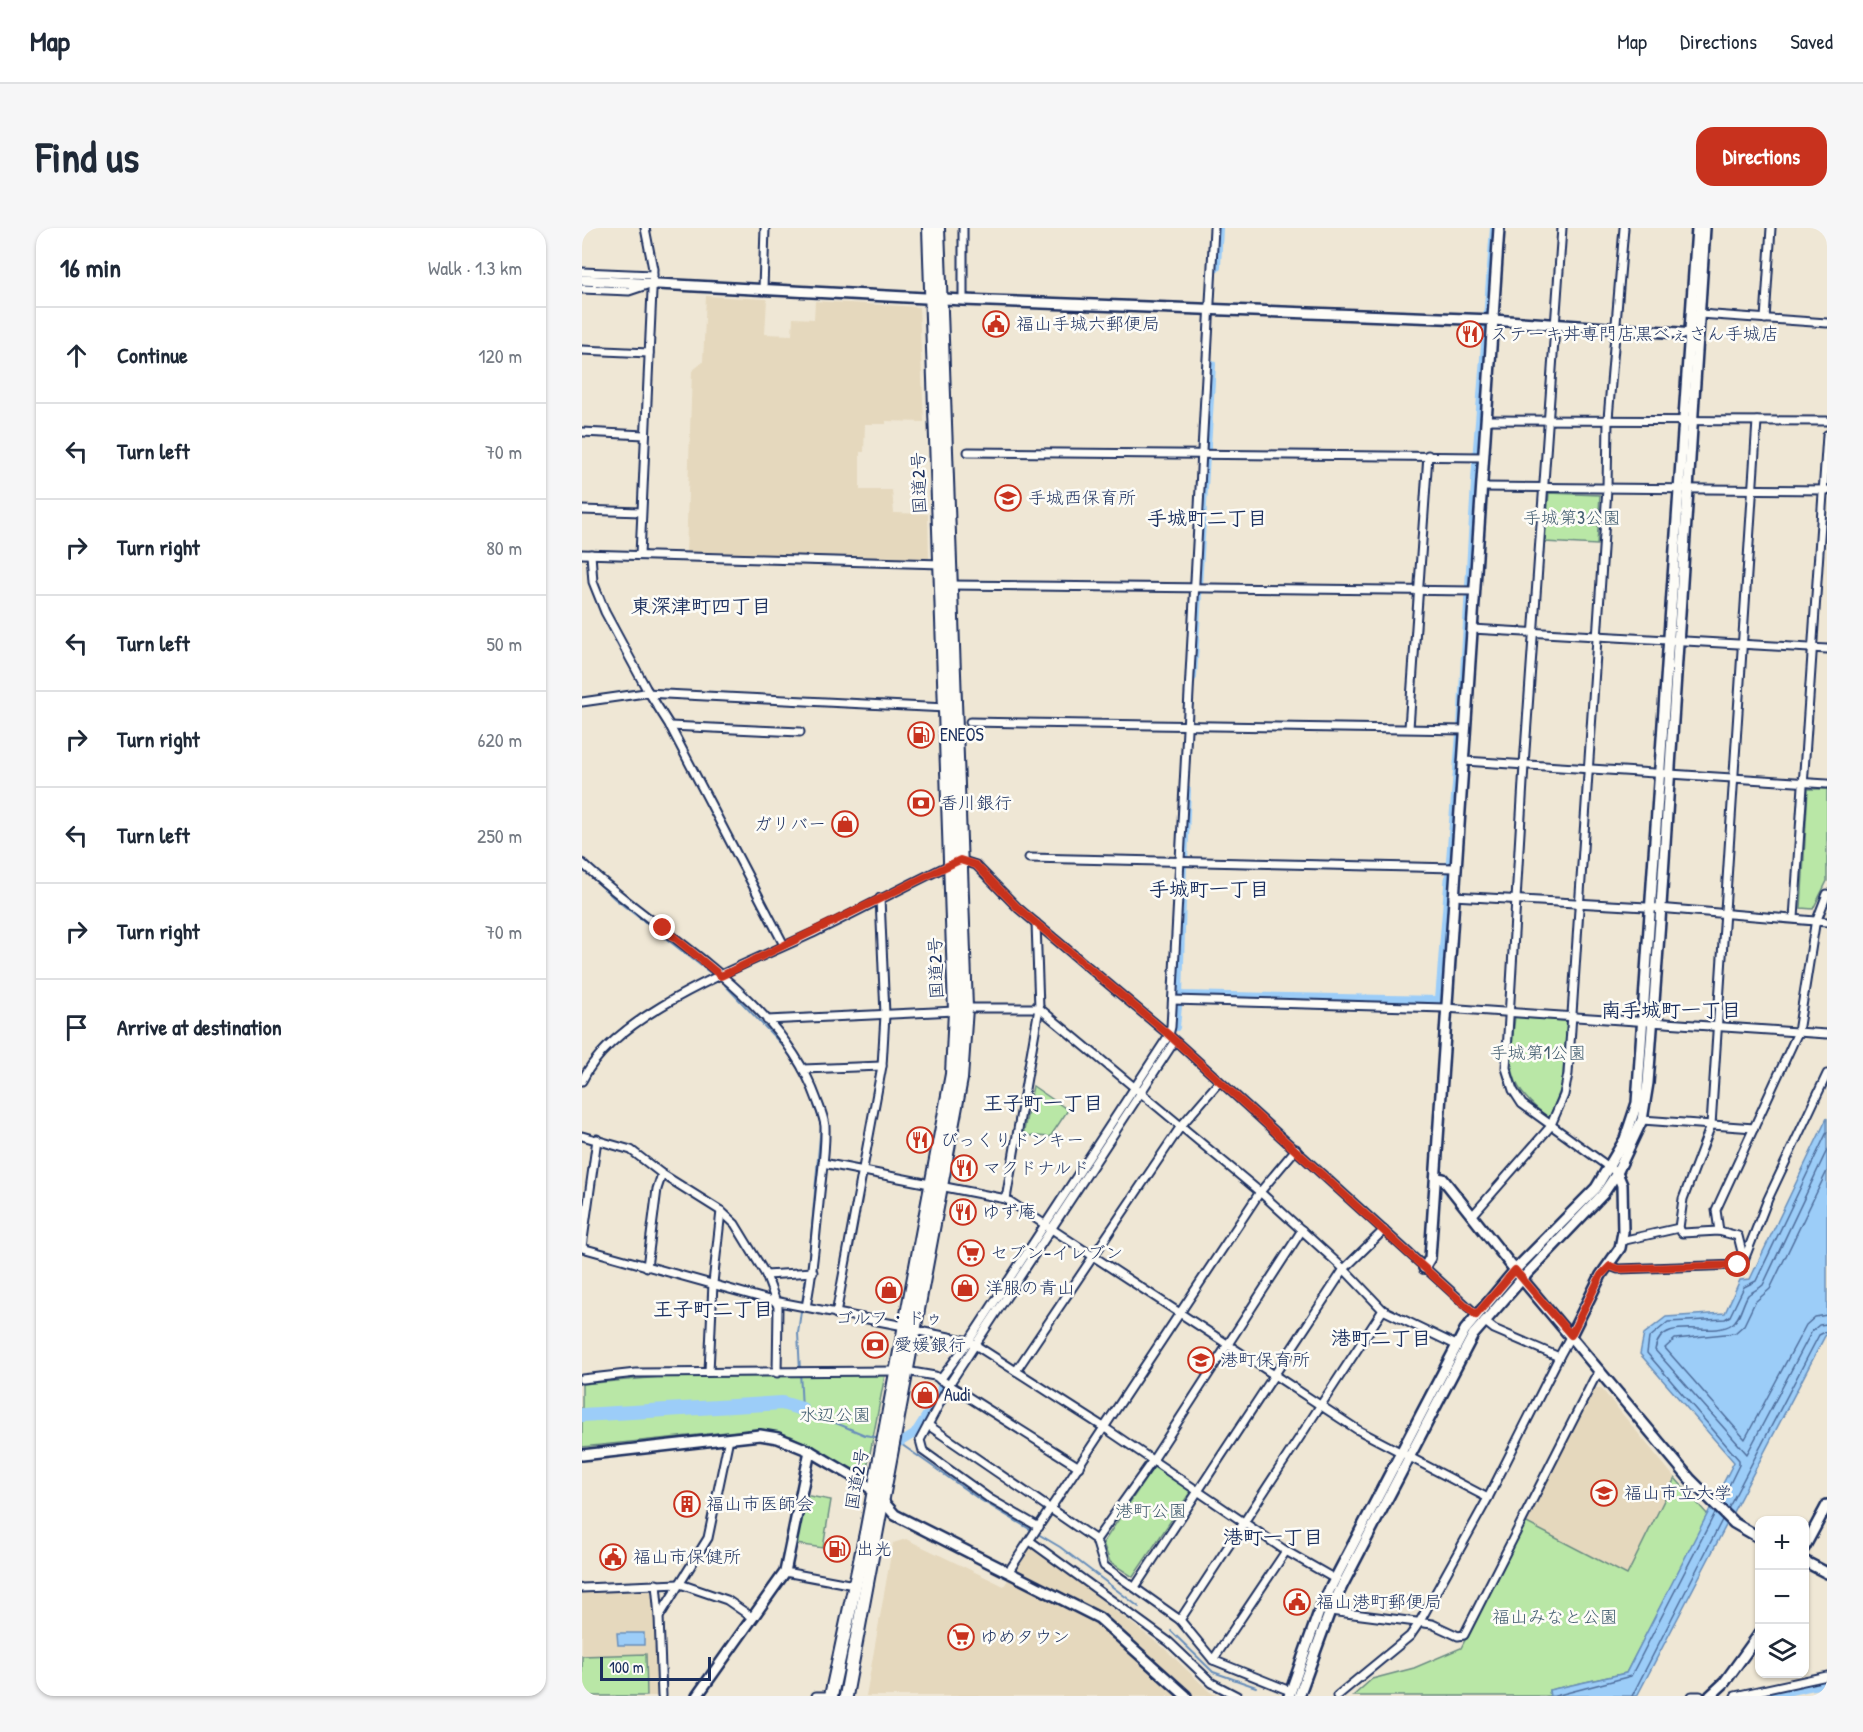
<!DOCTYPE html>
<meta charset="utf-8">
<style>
body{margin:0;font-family:"Patrick Hand","Klee One",sans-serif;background:#f6f6f7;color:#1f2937}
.controls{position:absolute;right:18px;bottom:18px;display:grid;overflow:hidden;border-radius:12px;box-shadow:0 2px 4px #0004}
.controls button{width:54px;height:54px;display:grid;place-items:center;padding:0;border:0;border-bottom:2px solid #e0e1e3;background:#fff;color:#1f2937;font:30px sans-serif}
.scale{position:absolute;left:18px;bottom:15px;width:111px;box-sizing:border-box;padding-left:6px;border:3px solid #1b2f5e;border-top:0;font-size:16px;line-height:21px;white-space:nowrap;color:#1b2f5e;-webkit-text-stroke:4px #fdfcf7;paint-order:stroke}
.stop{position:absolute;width:18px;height:18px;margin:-14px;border:4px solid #c8321e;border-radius:50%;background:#fff}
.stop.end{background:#c8321e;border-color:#fff;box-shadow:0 2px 6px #0008}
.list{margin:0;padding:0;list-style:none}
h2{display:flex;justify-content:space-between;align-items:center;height:78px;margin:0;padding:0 24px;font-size:26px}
h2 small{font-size:20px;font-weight:400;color:#747a83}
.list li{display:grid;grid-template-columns:39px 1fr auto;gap:18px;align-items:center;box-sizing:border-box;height:96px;padding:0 24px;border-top:2px solid #e0e1e3}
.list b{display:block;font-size:22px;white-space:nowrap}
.list em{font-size:20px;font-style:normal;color:#747a83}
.icon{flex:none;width:33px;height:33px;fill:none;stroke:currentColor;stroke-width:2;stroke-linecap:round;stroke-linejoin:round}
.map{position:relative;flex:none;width:1245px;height:1468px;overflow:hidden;border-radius:18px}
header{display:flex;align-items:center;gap:36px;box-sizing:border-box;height:84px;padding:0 30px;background:#fff;border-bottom:2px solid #e0e1e3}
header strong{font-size:28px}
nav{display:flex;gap:33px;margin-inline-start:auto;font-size:21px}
.intro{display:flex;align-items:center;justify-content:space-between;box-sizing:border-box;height:144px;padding:0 36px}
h1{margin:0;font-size:42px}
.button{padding:15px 27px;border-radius:18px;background:#c8321e;color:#fff;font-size:21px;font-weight:700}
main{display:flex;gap:36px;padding:0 36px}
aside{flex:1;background:#fff;border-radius:18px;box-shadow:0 2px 4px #0004}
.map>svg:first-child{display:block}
</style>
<header>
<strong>Map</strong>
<nav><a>Map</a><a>Directions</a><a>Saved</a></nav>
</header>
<div class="intro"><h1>Find us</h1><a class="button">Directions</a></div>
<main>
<aside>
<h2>16 min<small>Walk · 1.3 km</small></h2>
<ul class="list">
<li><svg class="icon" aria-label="ahead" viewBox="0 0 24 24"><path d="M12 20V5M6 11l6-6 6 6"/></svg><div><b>Continue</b></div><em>120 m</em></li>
<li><svg class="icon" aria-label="left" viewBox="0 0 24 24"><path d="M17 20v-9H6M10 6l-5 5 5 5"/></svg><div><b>Turn left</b></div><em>70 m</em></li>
<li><svg class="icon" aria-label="right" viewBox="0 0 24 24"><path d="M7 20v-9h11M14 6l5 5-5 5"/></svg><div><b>Turn right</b></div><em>80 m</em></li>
<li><svg class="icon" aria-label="left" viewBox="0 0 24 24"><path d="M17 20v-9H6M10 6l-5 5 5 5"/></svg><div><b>Turn left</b></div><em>50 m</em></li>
<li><svg class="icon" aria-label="right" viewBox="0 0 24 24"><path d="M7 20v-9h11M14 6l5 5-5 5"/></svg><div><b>Turn right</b></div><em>620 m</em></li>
<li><svg class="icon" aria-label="left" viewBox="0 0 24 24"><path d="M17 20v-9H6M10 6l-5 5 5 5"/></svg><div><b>Turn left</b></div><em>250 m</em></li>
<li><svg class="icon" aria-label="right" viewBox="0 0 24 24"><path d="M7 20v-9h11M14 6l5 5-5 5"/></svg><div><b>Turn right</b></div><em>70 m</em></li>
<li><svg class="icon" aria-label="arrive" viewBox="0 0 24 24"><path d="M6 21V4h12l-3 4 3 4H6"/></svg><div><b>Arrive at destination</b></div></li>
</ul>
</aside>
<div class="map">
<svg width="1245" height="1468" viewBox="0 0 1245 1468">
<rect width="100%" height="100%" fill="#efe7d5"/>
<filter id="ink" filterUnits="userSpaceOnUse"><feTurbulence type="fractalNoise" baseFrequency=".0167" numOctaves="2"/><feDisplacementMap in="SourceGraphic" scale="12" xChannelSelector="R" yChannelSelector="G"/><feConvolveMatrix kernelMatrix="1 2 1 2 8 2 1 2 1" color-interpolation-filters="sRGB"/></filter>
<g filter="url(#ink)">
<g fill="#e5d8bd">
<polygon points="124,68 185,71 183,106 210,107 211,90 232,91 233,73 337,79 342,194 304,193 304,196 283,196 282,224 278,224 278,262 310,262 312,285 346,286 347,333 104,326 110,143 121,134"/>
<polygon points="1011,1160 1019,1160 1093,1250 1045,1347 943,1294"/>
<polygon points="324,1311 422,1358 448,1317 582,1420 628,1464 637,1468 284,1468 311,1315"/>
<polygon points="68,1363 72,1366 76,1468 0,1468 0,1364"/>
</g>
<g fill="#b9e7a6" stroke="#6a8b82" stroke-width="1.5">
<polygon points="967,265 1018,267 1015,317 963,314"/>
<polygon points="1226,561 1245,561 1245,653 1231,681 1219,680"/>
<path d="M933,789L985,793L980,858L967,890C924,858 927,840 933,789Z"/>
<polygon points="451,858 486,882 468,909 441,907"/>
<polygon points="303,1147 285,1241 271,1241 209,1208 174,1201 0,1219 0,1156 90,1148"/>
<polygon points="572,1238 609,1263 551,1349 528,1334 521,1315"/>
<polygon points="1093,1250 1126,1287 1044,1445 967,1462 968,1468 771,1468 790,1451 832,1440 879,1420 943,1294 1045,1347"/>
<polygon points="222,1267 249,1272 241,1320 214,1316"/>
<polygon points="64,1426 65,1468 0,1468 0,1428"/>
</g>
<g fill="#9ccdf8" stroke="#688eba" stroke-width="1.5">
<polygon points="1245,890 1245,1104 1055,1468 968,1468 967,1462 1044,1445 1152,1234 1058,1126 1062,1106 1084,1089 1143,1085 1158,1052 1168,1051"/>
<polygon points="35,1405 62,1405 62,1417 36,1417"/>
</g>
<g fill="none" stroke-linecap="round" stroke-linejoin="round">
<g stroke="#4f6e9c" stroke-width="1.5">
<path d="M1245,922L1181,1057C1176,1062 1170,1063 1166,1067C1160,1076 1159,1090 1150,1096C1130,1111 1079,1085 1073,1122L1165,1226L1230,1103L1237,1097L1245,1096"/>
<polyline points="1245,943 1188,1061 1173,1074 1162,1097 1153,1105 1093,1111 1083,1120 1163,1211 1224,1097 1233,1089 1245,1087"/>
<polyline points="1139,1274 1157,1237 1157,1232 1065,1125 1067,1110 1086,1094 1143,1091 1148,1088 1162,1059 1174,1053 1245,904"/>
<polyline points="1146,1281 1237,1107 1245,1103"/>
<polyline points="973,1468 1049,1448 1133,1285"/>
<polyline points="1050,1468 1140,1292"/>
</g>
<g stroke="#688eba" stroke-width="2">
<polyline points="0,640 33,671 131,747"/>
<polyline points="143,757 203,820"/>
<polyline points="212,832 219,845"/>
<polyline points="226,1042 239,897 228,864"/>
<polyline points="224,1047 216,1105 220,1181 283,1207 299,1210"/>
<polyline points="316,1214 397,1271 478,1319 557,1379"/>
<polyline points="589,1403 631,1444 674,1459"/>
</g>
<g stroke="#9ccdf8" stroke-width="8">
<polyline points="635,39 637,0"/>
<polyline points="625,221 630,136"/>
<polyline points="616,359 624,227"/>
<polyline points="611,449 616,366"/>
<polyline points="879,498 895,220 912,0"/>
<polyline points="602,632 605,562"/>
<polyline points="601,638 597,767 857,772 878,505"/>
<polyline points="594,799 596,778"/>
<polyline points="564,852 586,814"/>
<polyline points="319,1214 332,1206 358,1165 359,1158 407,1090"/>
<polyline points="1186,1468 1245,1455"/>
</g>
<polyline stroke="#9ccdf8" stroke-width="14" points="0,1187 200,1175 220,1181"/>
<g stroke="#1b2f5e" stroke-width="11">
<g id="street">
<polyline points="381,0 381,72"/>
<polyline points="980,0 942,537 924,840 931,862 940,876 1035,945"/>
<polyline points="0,44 71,47"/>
<polyline points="0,61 47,63 65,57"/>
<polyline points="181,61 183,0"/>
<polyline points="1118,86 1245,95"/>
<polyline points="1183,91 1189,0"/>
<polyline points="0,122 67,125"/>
<polyline points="904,192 1245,193"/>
<polyline points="0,204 63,207"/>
<polyline points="386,224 902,229"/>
<polyline points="900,259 1245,262"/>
<polyline points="0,282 59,284"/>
<polyline points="0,326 360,336"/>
<polyline points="9,326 11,354 23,384 64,460 88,498 202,717"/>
<polyline points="58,327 71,41 63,0"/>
<polyline points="368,357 892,363"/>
<polyline points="890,401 1245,421"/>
<polyline points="0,474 63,465 364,480"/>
<polyline points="388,494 883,502"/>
<polyline points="88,498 218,504"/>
<polyline points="827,500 846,227"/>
<polyline points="882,533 1245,556"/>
<polyline points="447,630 873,640"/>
<path d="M0,635C77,708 197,766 235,872C238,880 242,889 243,898C244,923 239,950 237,975C233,1010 231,1045 224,1079"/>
<polyline points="871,668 1064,679 1245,694"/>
<polyline points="1212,690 1245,207"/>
<polyline points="591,772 863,780 1245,806"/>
<polyline points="384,780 457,780 678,964 762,1041 801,1082 874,1117"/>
<polyline points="185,792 373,783"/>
<polyline points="221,841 300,838"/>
<path d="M0,853C33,783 167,736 235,703C283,680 330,654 378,632L394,637L436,680L587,807L895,1087"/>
<polyline points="1060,892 1172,900"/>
<polyline points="0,908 49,922 80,946 139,983 153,996 184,1047 196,1079 195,1145"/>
<polyline points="241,935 424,971 776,1202 906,1270"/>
<polyline points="424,971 457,780 454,695"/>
<polyline points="891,987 968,899 982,867 986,846 1025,261 1026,191 1042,0"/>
<polyline points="1097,1000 1101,971 1129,897 1175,193"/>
<polyline points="1137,1003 1134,982 1216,804 1233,697 1245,666"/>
<polyline points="1039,1013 1097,1000 1100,1005 1137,1003 1156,1008 1162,1032"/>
<polyline points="0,1019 15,911"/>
<polyline points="0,1020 187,1072 322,1098"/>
<polyline points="1028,1038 1036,1041 1157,1037 1162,1032 1186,971 1245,846"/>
<polyline points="65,1039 75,961 80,946"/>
<polyline points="184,1047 231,1044"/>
<polyline points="254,1086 300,838 303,787 298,670"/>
<polyline points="902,1093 912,1101 977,1129 989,1107"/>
<polyline points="332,1102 387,1113 523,1200 704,1323 753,1351"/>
<polyline points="324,1143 353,1148 497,1239"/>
<polyline points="434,1143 599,898 637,854"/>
<polyline points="127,1144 131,1055 139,983"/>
<polyline points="0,1151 54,1145 314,1143"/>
<polyline points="358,1152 387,1113 587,807 589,799 632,0"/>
<polyline points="346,1197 514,1312 522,1338 598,1392 631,1432 708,1463"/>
<polyline points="457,1299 408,1271 341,1223 338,1212 370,1152 592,814"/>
<polyline points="514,1312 571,1232 720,1002"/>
<polyline points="448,1313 587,1414 630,1455 655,1468"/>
<polyline points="427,1343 678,964 714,921"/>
<polyline points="203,1344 272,1357"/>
<polyline points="74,1356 77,1389"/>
<polyline points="553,1359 762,1041 802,1002"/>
<polyline points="0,1360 98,1356 145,1372 171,1390"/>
<polyline points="748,1383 850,1396 876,1408 882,1407 1012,1151 1019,1143"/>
<polyline points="598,1392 801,1082"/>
<polyline points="631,1432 704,1323"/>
<polyline points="80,1468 77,1389 126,1310 147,1210"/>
<polyline points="234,1468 249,1468"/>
<polyline points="755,1468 828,1408 837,1395 906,1270 977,1129"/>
<polyline points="1110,1468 1118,1468"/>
<polyline points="1153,1468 1245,1448"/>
</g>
</g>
<g stroke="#1b2f5e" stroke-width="14">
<g id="secondary">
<polyline points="0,52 381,72 911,92 1112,106"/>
<polyline points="855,950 861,951 940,1051 1108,1251 1152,1295 1178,1310"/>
<polyline points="842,1040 848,1030 917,0"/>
<polyline points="989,1107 1019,1047 1038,1020 1041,1004 1040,957 1035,945"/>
<polyline points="0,1227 178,1207 196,1210 228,1223 277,1252 291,1262 313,1287 517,1390 604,1468"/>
<polyline points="1222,1320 1245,1277"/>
<polyline points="1222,1333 1245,1345"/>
<polyline points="115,1468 203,1344 228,1223"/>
<polyline points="707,1468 738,1381 753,1351 883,1102 933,1042 1014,960 1043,911 1055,875 1115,0"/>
<polyline points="717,1468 748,1383 761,1356 891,1107 940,1051 1021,966 1035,945 1060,892 1066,855 1078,693 1123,0"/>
<polyline points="1128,1468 1142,1455 1178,1405"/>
</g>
</g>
<g stroke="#1b2f5e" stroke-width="16">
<g id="highway">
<polyline points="249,1468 284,1305 370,846 373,783 347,0"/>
<polyline points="264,1468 379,851 384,780 356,0"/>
</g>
</g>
<use href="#street" stroke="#fdfcf7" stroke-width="7"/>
<use href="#secondary" stroke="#fdfcf7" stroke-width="9"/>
<use href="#highway" stroke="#fdfcf7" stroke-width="12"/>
</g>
</g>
<g fill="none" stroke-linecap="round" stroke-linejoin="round" filter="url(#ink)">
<polyline stroke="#c8321e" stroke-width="8" points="81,700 139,748 357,642 378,632 394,637 436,680 587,807 894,1087 933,1042 989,1107 1019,1047 1028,1038 1036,1041 1156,1037"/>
</g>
<defs>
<g id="civic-ring" transform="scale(1.35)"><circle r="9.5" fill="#fdfcf7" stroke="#c8321e" stroke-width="1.5"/><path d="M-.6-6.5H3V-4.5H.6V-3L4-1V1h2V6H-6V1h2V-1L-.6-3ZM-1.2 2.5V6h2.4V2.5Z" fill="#c8321e"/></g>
<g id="restaurant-ring" transform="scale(1.35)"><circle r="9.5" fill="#fdfcf7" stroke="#c8321e" stroke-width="1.5"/><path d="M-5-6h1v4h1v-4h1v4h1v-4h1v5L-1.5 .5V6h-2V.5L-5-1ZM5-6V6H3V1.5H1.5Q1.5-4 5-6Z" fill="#c8321e"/></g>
<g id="school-ring" transform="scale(1.35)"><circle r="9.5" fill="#fdfcf7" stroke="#c8321e" stroke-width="1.5"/><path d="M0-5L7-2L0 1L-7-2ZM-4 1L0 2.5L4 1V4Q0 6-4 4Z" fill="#c8321e"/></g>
<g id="fuel-ring" transform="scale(1.35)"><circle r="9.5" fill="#fdfcf7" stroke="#c8321e" stroke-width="1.5"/><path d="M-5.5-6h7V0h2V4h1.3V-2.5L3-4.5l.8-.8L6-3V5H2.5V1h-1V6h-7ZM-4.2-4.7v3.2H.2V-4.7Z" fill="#c8321e"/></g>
<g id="bank-ring" transform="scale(1.35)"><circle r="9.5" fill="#fdfcf7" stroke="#c8321e" stroke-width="1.5"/><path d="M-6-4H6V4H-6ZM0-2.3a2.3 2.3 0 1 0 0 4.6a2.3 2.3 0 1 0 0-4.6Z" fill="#c8321e"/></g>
<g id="shop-ring" transform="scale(1.35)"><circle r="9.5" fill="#fdfcf7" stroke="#c8321e" stroke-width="1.5"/><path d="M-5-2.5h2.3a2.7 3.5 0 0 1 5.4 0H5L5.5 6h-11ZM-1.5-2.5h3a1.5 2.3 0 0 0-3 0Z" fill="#c8321e"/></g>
<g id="supermarket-ring" transform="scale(1.35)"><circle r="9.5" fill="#fdfcf7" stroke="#c8321e" stroke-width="1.5"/><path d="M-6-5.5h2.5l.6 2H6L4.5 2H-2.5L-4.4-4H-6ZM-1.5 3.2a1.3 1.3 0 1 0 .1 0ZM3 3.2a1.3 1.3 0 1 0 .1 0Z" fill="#c8321e"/></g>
<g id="university-ring" transform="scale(1.35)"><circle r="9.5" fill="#fdfcf7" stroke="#c8321e" stroke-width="1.5"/><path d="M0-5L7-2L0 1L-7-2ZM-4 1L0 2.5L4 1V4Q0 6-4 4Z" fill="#c8321e"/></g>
<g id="building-ring" transform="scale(1.35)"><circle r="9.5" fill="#fdfcf7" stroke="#c8321e" stroke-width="1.5"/><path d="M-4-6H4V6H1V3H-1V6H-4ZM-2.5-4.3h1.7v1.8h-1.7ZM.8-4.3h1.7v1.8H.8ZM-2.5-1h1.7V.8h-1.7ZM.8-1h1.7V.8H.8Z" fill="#c8321e"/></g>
</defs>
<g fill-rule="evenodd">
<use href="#civic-ring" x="414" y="96"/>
<use href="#restaurant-ring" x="888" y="106"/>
<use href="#school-ring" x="426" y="270"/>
<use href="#fuel-ring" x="339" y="507"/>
<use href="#bank-ring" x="339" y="575"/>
<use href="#shop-ring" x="263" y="596"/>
<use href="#restaurant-ring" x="338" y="912"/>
<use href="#restaurant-ring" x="382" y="940"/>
<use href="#restaurant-ring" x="381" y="984"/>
<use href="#supermarket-ring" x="389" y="1025"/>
<use href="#shop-ring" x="383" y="1060"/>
<use href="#shop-ring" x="307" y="1062"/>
<use href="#bank-ring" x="293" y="1117"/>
<use href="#school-ring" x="619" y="1132"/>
<use href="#shop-ring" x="343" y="1167"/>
<use href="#university-ring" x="1022" y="1265"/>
<use href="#building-ring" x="105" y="1276"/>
<use href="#fuel-ring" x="255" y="1321"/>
<use href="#civic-ring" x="31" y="1329"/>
<use href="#civic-ring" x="715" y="1374"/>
<use href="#supermarket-ring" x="379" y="1409"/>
</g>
<g text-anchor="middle" stroke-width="5" stroke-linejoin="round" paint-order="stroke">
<g font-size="18" fill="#1b2f5e" stroke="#fdfcf7" text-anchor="start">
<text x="434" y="102">福山手城六郵便局</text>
<text x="908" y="112">ステーキ丼専門店黒べぇさん手城店</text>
<text x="446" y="276">手城西保育所</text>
<text x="358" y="513">ENEOS</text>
<text x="358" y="581">香川銀行</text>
<text x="244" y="602" text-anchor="end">ガリバー</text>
<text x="358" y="918">びっくりドンキー</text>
<text x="401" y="946">マクドナルド</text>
<text x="400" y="990">ゆず庵</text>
<text x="408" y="1031">セブン-イレブン</text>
<text x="403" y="1066">洋服の青山</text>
<text x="307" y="1096" text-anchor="middle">ゴルフ・ドゥ</text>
<text x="312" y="1123">愛媛銀行</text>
<text x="638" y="1138">港町保育所</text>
<text x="362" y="1173">Audi</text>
<text x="1042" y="1271">福山市立大学</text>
<text x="124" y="1282">福山市医師会</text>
<text x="274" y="1327">出光</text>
<text x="51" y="1335">福山市保健所</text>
<text x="734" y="1380">福山港町郵便局</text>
<text x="398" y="1415">ゆめタウン</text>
</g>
<g font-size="18" fill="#1b2f5e" stroke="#fdfcf7">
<text transform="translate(337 255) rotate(-92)" y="6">国道2号</text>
<text transform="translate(354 740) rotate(-92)" y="6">国道2号</text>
<text transform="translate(275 1251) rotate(-80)" y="6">国道2号</text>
</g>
<g font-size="18" fill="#425d70" stroke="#fdfcf7">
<text x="990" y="296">手城第3公園</text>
<text x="956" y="831">手城第1公園</text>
<text x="253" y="1193">水辺公園</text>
<text x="569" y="1289">港町公園</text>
<text x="973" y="1395">福山みなと公園</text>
</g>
<g font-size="20" font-weight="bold" fill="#1b2f5e" stroke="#fdfcf7">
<text x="625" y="297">手城町二丁目</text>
<text x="119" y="385">東深津町四丁目</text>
<text x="627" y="668">手城町一丁目</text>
<text x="1089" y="789">南手城町一丁目</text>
<text x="461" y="882">王子町一丁目</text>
<text x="131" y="1088">王子町二丁目</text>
<text x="799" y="1117">港町二丁目</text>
<text x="691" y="1316">港町一丁目</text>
</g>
</g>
</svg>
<div class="controls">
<button>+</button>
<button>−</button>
<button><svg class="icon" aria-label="layers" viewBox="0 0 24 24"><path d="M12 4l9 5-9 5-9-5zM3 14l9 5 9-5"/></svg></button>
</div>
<div class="scale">100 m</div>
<div class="stop" style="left:1156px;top:1037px"></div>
<div class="stop end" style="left:81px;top:700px"></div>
</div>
</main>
